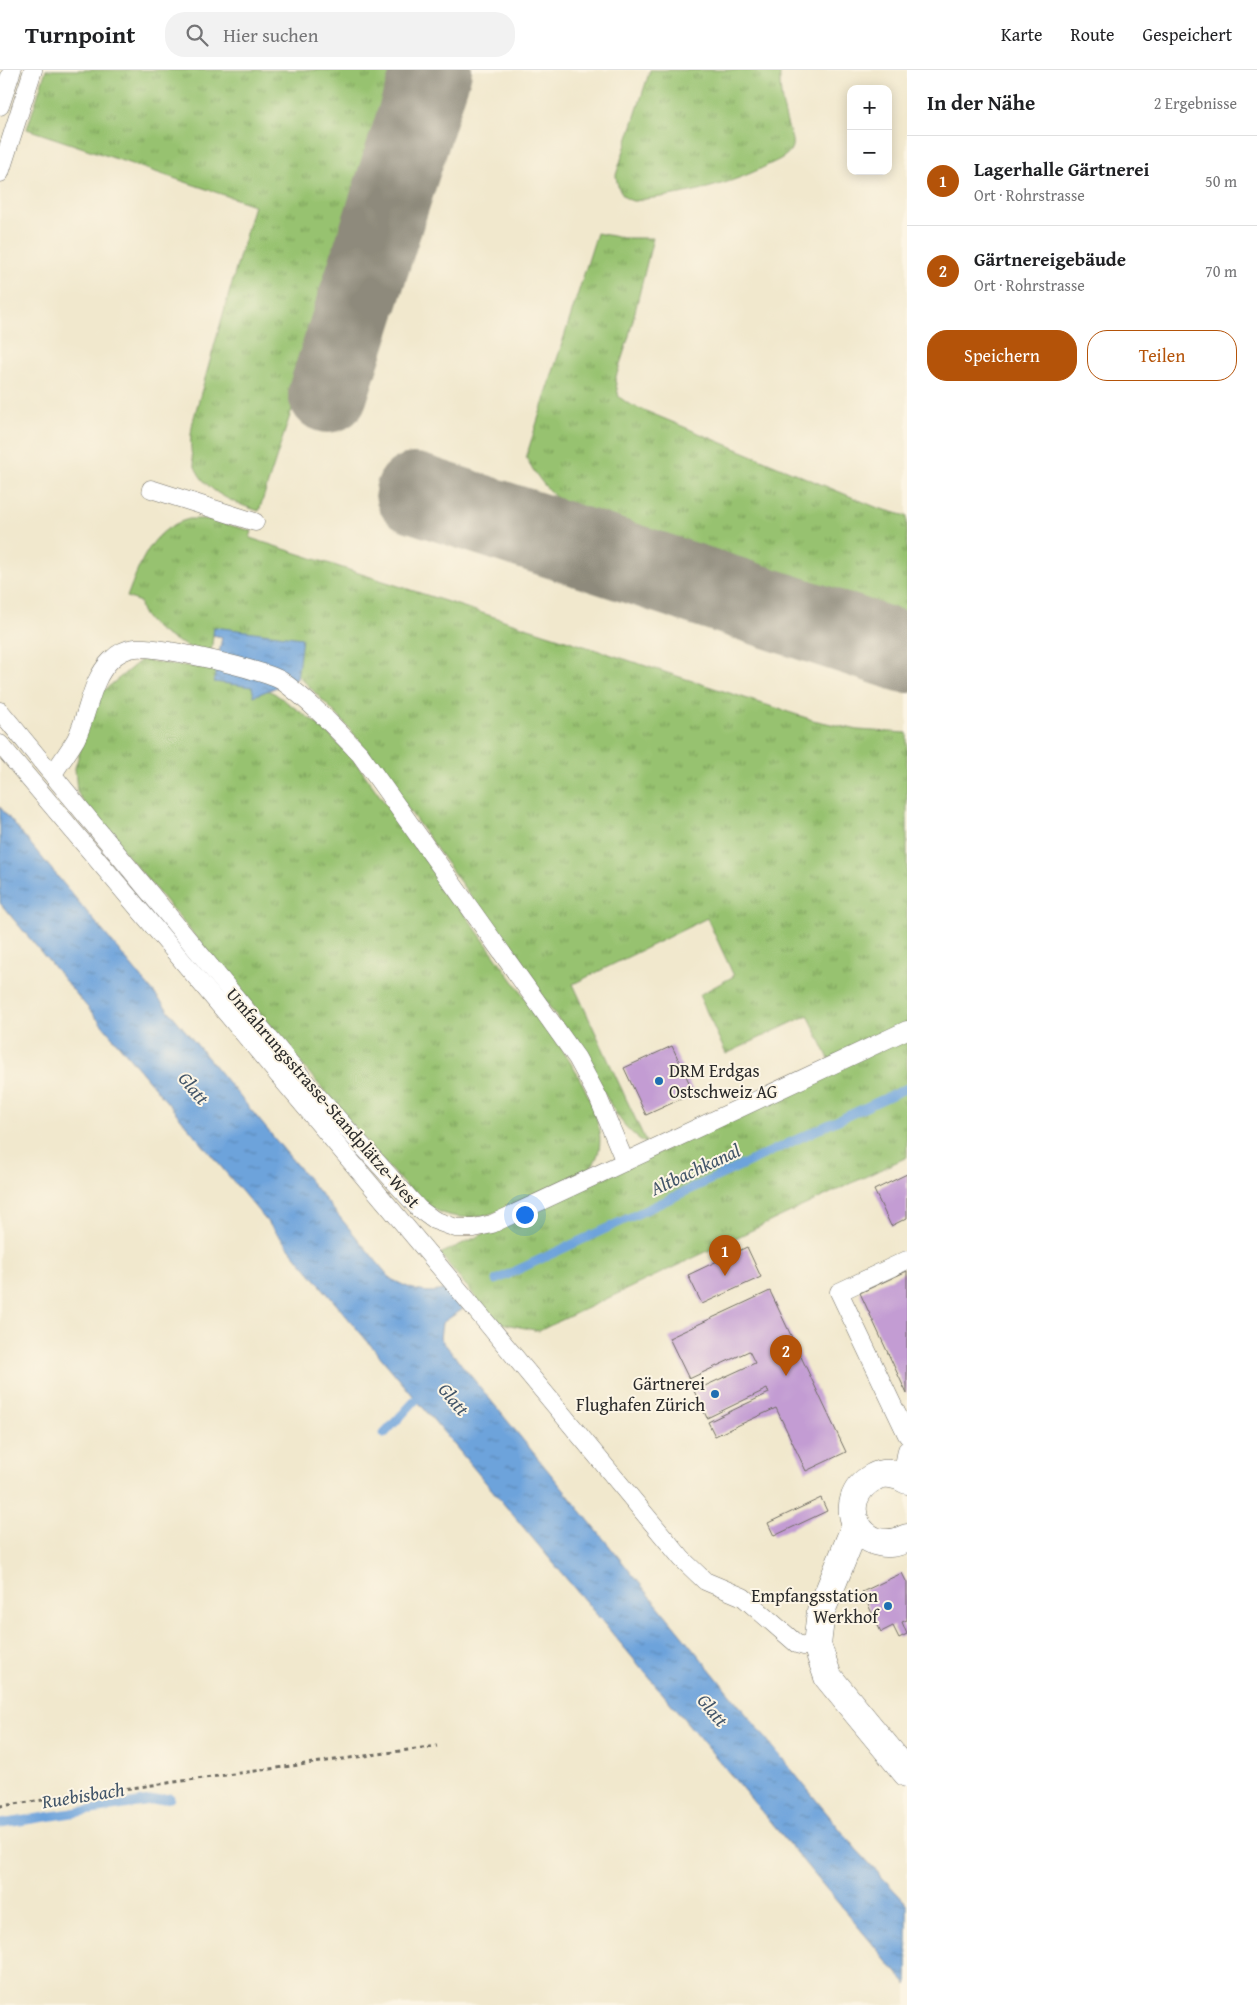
<!DOCTYPE html>
<html lang="de">
<meta charset="utf-8">
<style>
body{margin:0;font-family:"Gentium Book Plus",serif;background:#f2f2f2;color:#202124}
.controls{position:absolute;right:15px;top:15px;display:grid;overflow:hidden;border-radius:10px;box-shadow:0 2px 12px #0003}
.controls button{width:45px;height:45px;display:grid;place-items:center;padding:0;border:0;border-bottom:1px solid #e0e0e0;background:#fff;color:#202124;font:25px sans-serif}
.you{position:absolute;left:524px;top:1144px;width:18px;height:18px;margin:-12px;border:4px solid #fff;border-radius:50%;background:#1a73e8;box-shadow:0 0 0 8px #1a73e833}
.badge{display:grid;place-items:center;width:32px;height:32px;border-radius:50%;background:#b45309;color:#fff;font-size:16px;font-weight:700}
.pin{position:absolute;translate:-50% -41px;filter:drop-shadow(0 1px 2px #0008)}
.pin::after{content:'';position:absolute;top:26px;width:18px;height:15px;background:inherit;clip-path:polygon(0 0,100% 0,50% 100%)}
.list{margin:0;padding:0;list-style:none}
h2{display:flex;justify-content:space-between;align-items:center;height:65px;margin:0;padding:0 20px;font-size:21px}
h2 small{font-size:16px;font-weight:400;color:#757577}
.list li{display:grid;grid-template-columns:32px 1fr auto;gap:15px;align-items:center;box-sizing:border-box;height:90px;padding:0 20px;border-top:1px solid #e0e0e0}
.list b{display:block;font-size:19px;white-space:nowrap}
.list p{margin:0;font-size:16px;white-space:nowrap;color:#757577}
.list em{font-size:16px;font-style:normal;color:#757577}
.actions{display:flex;gap:10px;padding:15px 20px}
.actions a{flex:1;padding:11px 0;border:1px solid #b45309;border-radius:20px;text-align:center;font-size:18px;color:#b45309}
.actions .main{background:#b45309;color:#fff}
.icon{flex:none;width:28px;height:28px;fill:none;stroke:currentColor;stroke-width:2;stroke-linecap:round;stroke-linejoin:round}
.map{position:relative;flex:none;width:907px;height:1935px;overflow:hidden}
header{display:flex;align-items:center;gap:30px;box-sizing:border-box;height:70px;padding:0 25px;background:#fff;border-bottom:1px solid #e0e0e0}
header strong{font-size:24px}
nav{display:flex;gap:28px;margin-inline-start:auto;font-size:18px}
.search{width:350px;height:45px;background:#f2f2f2;display:flex;align-items:center;gap:12px;box-sizing:border-box;padding:0 18px;border-radius:20px;color:#757577;font-size:19px}
main{display:flex}
aside{flex:1;background:#fff}
.map>svg:first-child{display:block}
</style>
<header>
<strong>Turnpoint</strong>
<div class="search"><svg class="icon" aria-label="search" viewBox="0 0 24 24"><circle cx="10" cy="10" r="6"/><path d="M15 15l6 6"/></svg>Hier suchen</div>
<nav><a>Karte</a><a>Route</a><a>Gespeichert</a></nav>
</header>
<main>
<div class="map">
<svg width="907" height="1935" viewBox="0 0 907 1935">
<defs>
<pattern id="grass-tufts" width="24" height="20" patternUnits="userSpaceOnUse" patternTransform="scale(1.25)"><rect width="24" height="20" fill="#97c26f"/><path d="M3 7l-1-3M5 7V3M7 7l1-3M15 17l-1-3M17 17v-4M19 17l1-3" fill="none" stroke="#7b9e5b"/></pattern>
<pattern id="water-ripples" width="26" height="14" patternUnits="userSpaceOnUse" patternTransform="scale(1.25)"><rect width="26" height="14" fill="#6da3db"/><path d="M2 4q2-2 4 0t4 0M15 11q2-2 4 0t4 0" fill="none" stroke="#5a85b2"/></pattern>
</defs>
<rect width="100%" height="100%" fill="#fcf5e5"/>
<filter id="ink" filterUnits="userSpaceOnUse"><feTurbulence type="fractalNoise" baseFrequency=".02" numOctaves="2"/><feDisplacementMap in="SourceGraphic" scale="10" xChannelSelector="R" yChannelSelector="G"/><feConvolveMatrix kernelMatrix="1 2 1 2 8 2 1 2 1" color-interpolation-filters="sRGB"/></filter>
<filter id="wash" filterUnits="userSpaceOnUse"><feTurbulence type="fractalNoise" baseFrequency=".0096" numOctaves="4" result="noise"/><feDisplacementMap in="SourceGraphic" scale="20" xChannelSelector="R" yChannelSelector="G"/><feGaussianBlur stdDeviation="1.12" result="paint"/><feColorMatrix in="noise" values="0 0 0 0 0 0 0 0 0 0 0 0 0 0 0 0 0 1.4 0 .05"/><feComposite in="paint" operator="in"/></filter>
<g filter="url(#wash)">
<rect width="100%" height="100%" fill="#f1e8cd"/>
<g fill="url(#grass-tufts)" stroke="#61764d">
<path d="M46,0H402L259,441C211,426 182,406 193,351L254,135L27,59Z"/>
<path d="M650,0H780C779,22 783,39 789,60C791,66 794,73 791,79C788,86 777,91 770,94C730,115 689,124 645,129C640,129 636,133 630,130C620,127 617,115 616,105Z"/>
<path d="M597,163L623,168H653L629,266L615,310L619,327L629,334L878,438L907,446V549C866,549 828,534 789,521L790,516L596,454C565,440 541,417 526,387Z"/>
<path d="M189,449H206L252,461L250,468L813,650L858,660L907,663V953L829,989L808,945L726,984L699,925L734,906L707,848L573,914L647,1074C617,1058 604,1020 588,991L361,673L340,648L286,593L232,568L213,565L211,584C190,580 139,557 140,532L127,527C140,493 151,459 189,449Z"/>
<path d="M141,590L217,600L274,623L324,659L354,690L562,979C579,1006 620,1070 588,1100C581,1107 552,1118 541,1123C501,1142 460,1163 421,1130C408,1120 397,1106 386,1095L87,737L77,722L75,698L96,627Z"/>
<polygon points="907,967 907,1087 549,1256 539,1261 496,1252 440,1184"/>
</g>
<g fill="url(#water-ripples)" stroke="#4c6783">
<polygon points="214,557 302,568 297,609 254,626 252,617 214,612 222,567 213,565"/>
<path d="M0,737L391,1209C411,1219 424,1226 446,1219L463,1239L442,1253L440,1268L856,1779L907,1834V1915L0,833Z"/>
</g>
<g fill="none" stroke-linecap="round" stroke-linejoin="round">
<g stroke="#6da3db" stroke-width="9">
<polyline points="496,1210 907,1018"/>
<polyline points="384,1364 423,1322"/>
<polyline points="0,1754 170,1728"/>
</g>
<g stroke="#8e8a7c" stroke-width="80">
<polyline points="328,323 432,0"/>
<polyline points="415,423 906,583"/>
</g>
</g>
<g id="blocks">
<g fill="#c39cd3">
<polygon points="672,976 694,1023 646,1045 624,998"/>
<polygon points="907,1104 907,1148 891,1156 874,1120"/>
<polygon points="747,1177 761,1207 702,1234 688,1205"/>
<polygon points="907,1201 907,1324 860,1223"/>
<polygon points="770,1221 846,1382 806,1401 776,1338 715,1366 708,1352 769,1323 767,1319 707,1348 694,1321 755,1293 749,1281 689,1309 669,1268"/>
<polygon points="821,1428 827,1441 774,1466 768,1453"/>
<polygon points="902,1503 907,1513 907,1550 902,1552 907,1564 899,1568 893,1556 881,1562 862,1522"/>
</g>
</g>
</g>
<g filter="url(#ink)">
<use href="#blocks" fill-opacity="0" stroke="#706d64" stroke-width="1"/>
<g fill="none" stroke-linecap="round" stroke-linejoin="round">
<g stroke="#706d64" stroke-width="19">
<g id="lane">
<polyline points="0,36 12,0"/>
<polyline points="0,103 33,0"/>
<polyline points="151,419 255,452"/>
<polyline points="0,641 313,1021 419,1139 434,1150 456,1158 474,1158 492,1154 907,960"/>
<polyline points="0,674 486,1252 682,1489 705,1511 743,1527 797,1574 804,1576 817,1575"/>
<path d="M53,704C60,693 69,681 76,669C89,643 90,611 111,590C117,584 126,579 135,578C156,575 265,600 282,611C311,632 336,659 360,684L577,988L598,1027L625,1092"/>
<polyline points="907,1190 839,1222 907,1365"/>
<polyline points="902,1406 907,1380"/>
</g>
</g>
<g stroke="#706d64" stroke-width="29">
<g id="street">
<path d="M907,1410C898,1404 884,1401 874,1407C830,1430 861,1491 907,1468"/>
<polyline points="856,1455 821,1541 817,1575 828,1607 907,1703"/>
</g>
</g>
<polyline stroke="#706d64" stroke-width="3" stroke-dasharray="4 4" stroke-linecap="butt" points="0,1736 437,1676"/>
<use href="#lane" stroke="#fff" stroke-width="18"/>
<use href="#street" stroke="#fff" stroke-width="28"/>
</g>
</g>
<g fill="#1f6fb2" stroke="#fcf5e5" stroke-width="2">
<circle cx="659" cy="1011" r="5"/>
<circle cx="715" cy="1324" r="5"/>
<circle cx="888" cy="1536" r="5"/>
</g>
<g text-anchor="middle" stroke-width="4" stroke-linejoin="round" paint-order="stroke">
<g font-size="18" fill="#2b2b2b" stroke="#fcf5e5" text-anchor="end">
<text x="669" y="1007" text-anchor="start">DRM Erdgas<tspan x="669" dy="21">Ostschweiz AG</tspan></text>
<text x="705" y="1320">Gärtnerei<tspan x="705" dy="21">Flughafen Zürich</tspan></text>
<text x="878" y="1532">Empfangsstation<tspan x="878" dy="21">Werkhof</tspan></text>
</g>
<g font-size="18" fill="#2b2b2b" stroke="#fcf5e5">
<text transform="translate(323 1028) rotate(49)" y="6">Umfahrungsstrasse-Standplätze-West</text>
</g>
<g font-size="19" font-style="italic" fill="#425569" stroke="#fcf5e5">
<text transform="translate(194 1018) rotate(50)" y="7">Glatt</text>
<text transform="translate(695 1099) rotate(-25)" y="7">Altbachkanal</text>
<text transform="translate(454 1329) rotate(50)" y="7">Glatt</text>
<text transform="translate(713 1640) rotate(50)" y="7">Glatt</text>
<text transform="translate(83 1725) rotate(-9)" y="7">Ruebisbach</text>
</g>
</g>
</svg>
<div class="controls">
<button>+</button>
<button>−</button>
</div>
<div class="you"></div>
<div class="pin badge" style="left:725px;top:1206px">1</div>
<div class="pin badge" style="left:786px;top:1306px">2</div>
</div>
<aside>
<h2>In der Nähe<small>2 Ergebnisse</small></h2>
<ul class="list">
<li><span class="badge">1</span><div><b>Lagerhalle Gärtnerei</b><p>Ort · Rohrstrasse</p></div><em>50 m</em></li>
<li><span class="badge">2</span><div><b>Gärtnereigebäude</b><p>Ort · Rohrstrasse</p></div><em>70 m</em></li>
</ul>
<div class="actions"><a class="main">Speichern</a><a>Teilen</a></div>
</aside>
</main>
